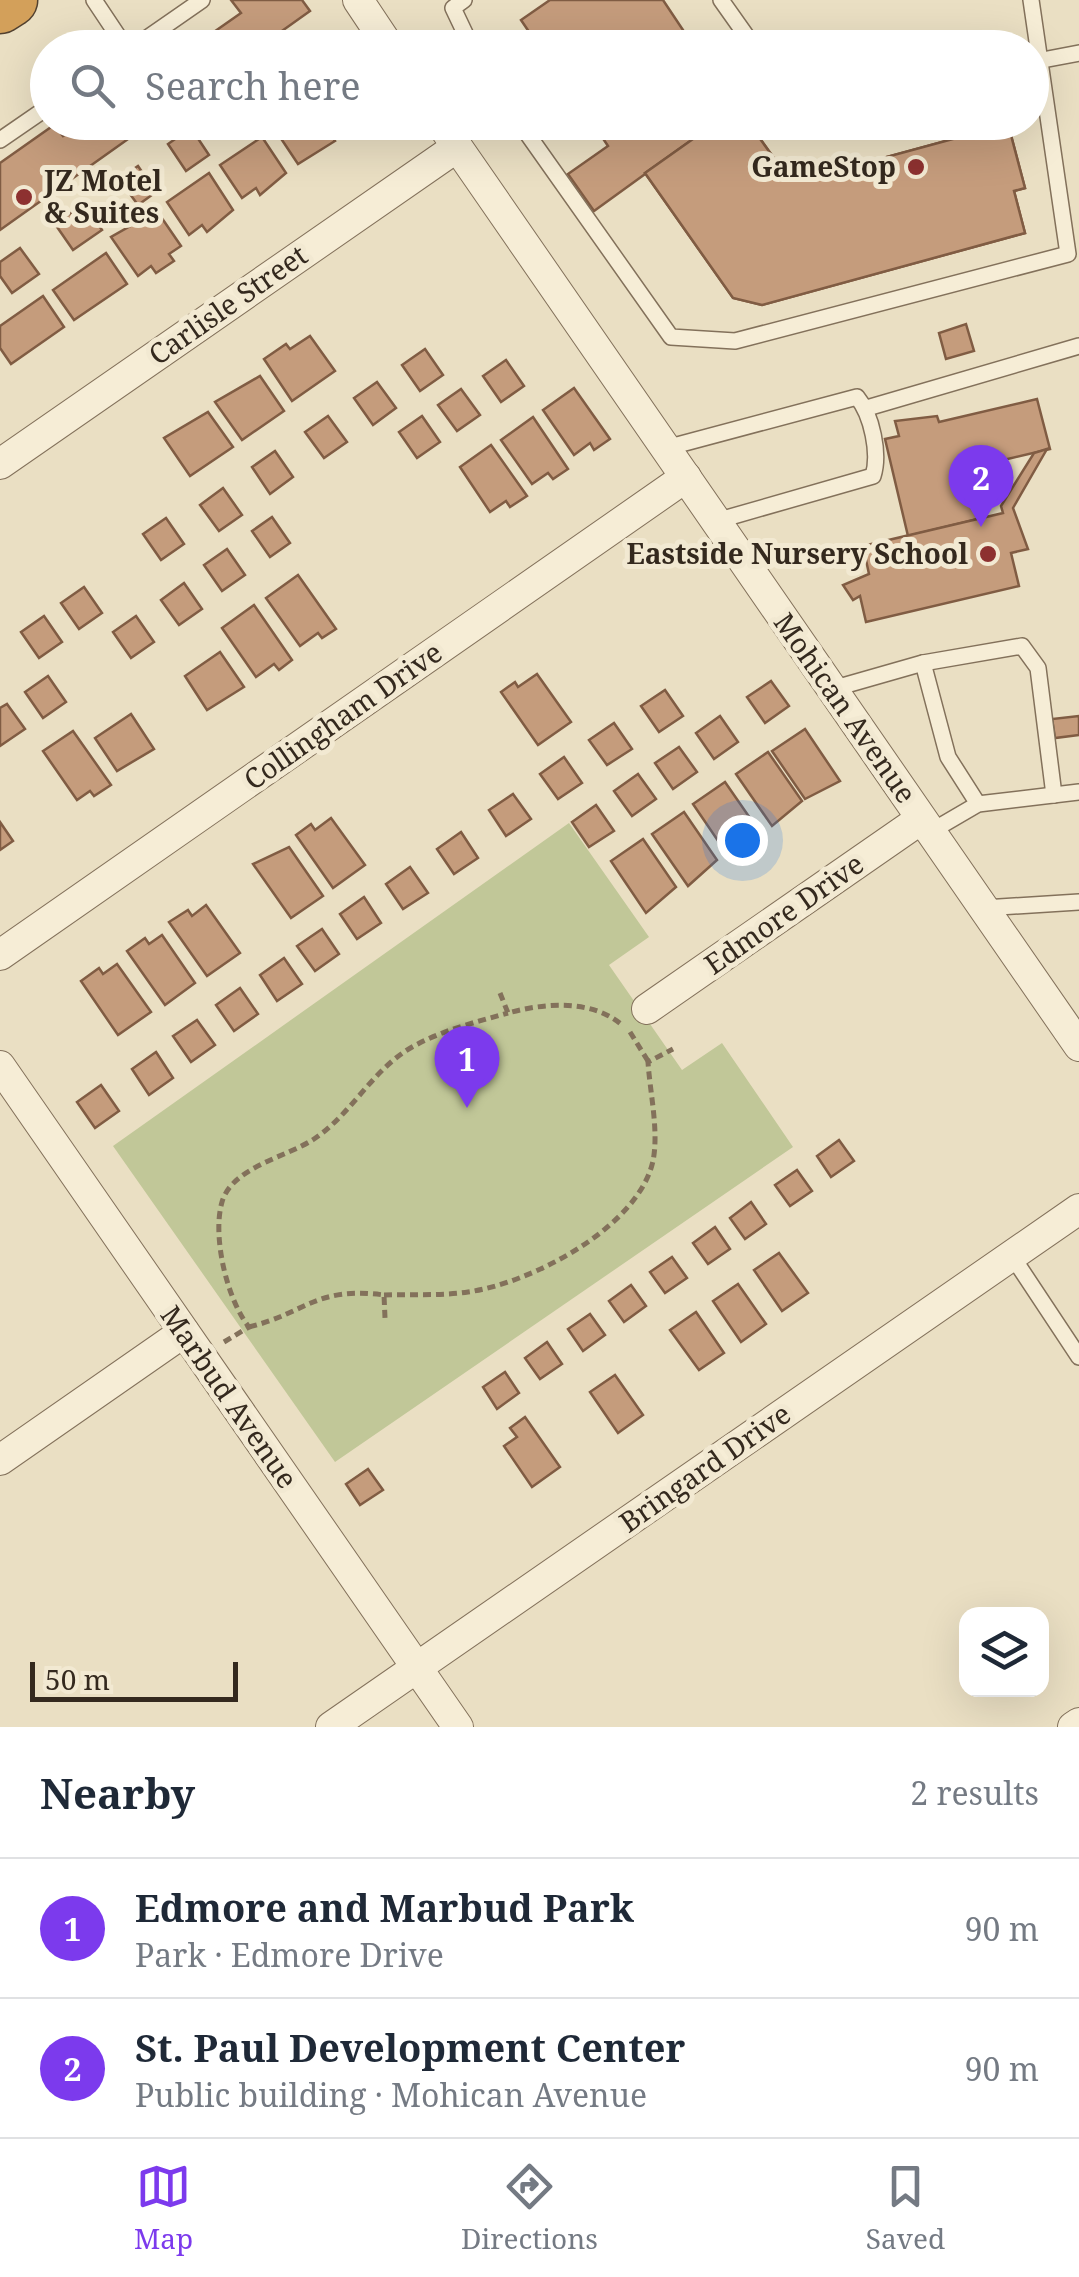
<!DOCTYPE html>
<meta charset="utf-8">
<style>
body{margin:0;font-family:"Noto Serif",serif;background:#f6f6f7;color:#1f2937}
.controls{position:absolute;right:30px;bottom:30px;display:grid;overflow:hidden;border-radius:20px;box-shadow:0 10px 40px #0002}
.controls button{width:90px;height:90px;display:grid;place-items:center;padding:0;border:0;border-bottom:2px solid #e0e1e3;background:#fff;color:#1f2937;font:50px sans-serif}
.scale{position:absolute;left:30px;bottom:25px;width:208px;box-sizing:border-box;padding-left:10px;border:5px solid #34291e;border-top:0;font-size:28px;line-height:35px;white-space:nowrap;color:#34291e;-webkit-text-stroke:8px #f2e9d2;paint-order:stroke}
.you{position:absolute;left:742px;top:840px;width:35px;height:35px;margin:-25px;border:8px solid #fff;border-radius:50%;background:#1a73e8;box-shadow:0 0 0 15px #1a73e833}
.badge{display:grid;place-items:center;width:65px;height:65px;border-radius:50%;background:#7c3aed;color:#fff;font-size:32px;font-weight:700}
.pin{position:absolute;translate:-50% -82px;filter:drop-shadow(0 2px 5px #0008)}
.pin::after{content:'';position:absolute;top:52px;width:35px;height:30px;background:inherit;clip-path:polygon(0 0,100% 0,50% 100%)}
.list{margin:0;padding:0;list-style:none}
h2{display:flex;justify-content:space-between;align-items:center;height:130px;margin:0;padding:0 40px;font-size:42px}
h2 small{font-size:32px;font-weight:400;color:#747a83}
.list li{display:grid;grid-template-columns:65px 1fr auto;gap:30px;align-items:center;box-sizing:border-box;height:140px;padding:0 40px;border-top:2px solid #e0e1e3}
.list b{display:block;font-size:38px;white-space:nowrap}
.list p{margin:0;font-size:32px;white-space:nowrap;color:#747a83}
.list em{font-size:32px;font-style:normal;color:#747a83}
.icon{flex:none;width:55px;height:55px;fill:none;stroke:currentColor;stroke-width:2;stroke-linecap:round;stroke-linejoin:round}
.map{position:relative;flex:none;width:1079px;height:1727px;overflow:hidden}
.search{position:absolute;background:#fff;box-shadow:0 10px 40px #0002;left:30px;right:30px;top:30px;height:110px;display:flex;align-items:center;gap:25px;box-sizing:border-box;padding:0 35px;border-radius:55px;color:#747a83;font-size:38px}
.sheet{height:410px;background:#fff}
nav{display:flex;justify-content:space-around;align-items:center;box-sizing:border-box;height:140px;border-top:2px solid #e0e1e3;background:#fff;font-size:28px;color:#747a83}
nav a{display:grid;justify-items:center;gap:5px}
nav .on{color:#7c3aed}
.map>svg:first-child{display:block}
</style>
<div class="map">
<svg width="1079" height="1727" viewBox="0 0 1079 1727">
<rect width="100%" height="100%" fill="#eadfc3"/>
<polygon fill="#c1c798" points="569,823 649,937 609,965 682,1070 722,1043 793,1147 335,1462 113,1146"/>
<g fill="#c59c7c" stroke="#805c43" stroke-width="2.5">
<polygon points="231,0 302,0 310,11 258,48 191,48 241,13"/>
<polygon points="550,0 663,0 695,48 540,48 521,20"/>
<polygon points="83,122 152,122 0,230 0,163 54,125 63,136"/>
<polygon points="288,122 322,122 335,141 298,164 276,131"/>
<polygon points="592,122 717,122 594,211 568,174 608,146"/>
<polygon points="717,122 748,122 781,168 806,179 1008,124 1025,188 1014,191 1025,233 762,305 733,298 645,173"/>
<polygon points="717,122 748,122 781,168 806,179 1008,124 1025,188 1014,191 1025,233 762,305 733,298 645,173"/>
<polygon points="191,128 209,155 186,171 168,144"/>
<polygon points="262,137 286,173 260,195 256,188 242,198 220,165"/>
<polygon points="138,166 156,192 138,205 119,179"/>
<polygon points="209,173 233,210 207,232 202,225 189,235 167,202"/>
<polygon points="84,204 102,230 73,250 55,224"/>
<polygon points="157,211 181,246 169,254 174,261 156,273 151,266 138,276 111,237"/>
<polygon points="20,248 39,274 12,293 0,276 0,262"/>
<polygon points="106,253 127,284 74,320 53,290"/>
<polygon points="43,296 64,327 11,364 0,348 0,326"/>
<polygon points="966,324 974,351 946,359 939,333"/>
<polygon points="310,336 335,371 292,401 264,359 286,344 290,349"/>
<polygon points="425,349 443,375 420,391 402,365"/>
<polygon points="506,360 524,386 501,402 483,376"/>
<polygon points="260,376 284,411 242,440 215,402"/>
<polygon points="377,382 396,408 373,425 354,398"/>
<polygon points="574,388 610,439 594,450 590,443 574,455 543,410"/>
<polygon points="461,389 480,415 457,431 438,405"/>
<polygon points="1037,399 1050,449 974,467 982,518 908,536 885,439 899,436 895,421 937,416 939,422"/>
<polygon points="208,412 233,447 190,476 164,438"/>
<polygon points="328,416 347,442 324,458 305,432"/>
<polygon points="422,416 440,442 417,458 399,432"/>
<polygon points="533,417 568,469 553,479 548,473 532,484 501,440"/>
<polygon points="491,445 527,496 510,507 506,501 490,512 460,467"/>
<polygon points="1047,449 1013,508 1028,549 1011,553 1019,586 866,622 860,596 853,600 843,585 869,574 863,546 1003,513 1001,506 1034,453"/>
<polygon points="275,451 293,477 270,494 252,467"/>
<polygon points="223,488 242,515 219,531 200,505"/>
<polygon points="272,517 290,543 270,557 252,531"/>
<polygon points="166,518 184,544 161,560 143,534"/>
<polygon points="227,549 245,575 222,591 204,565"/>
<polygon points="298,575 336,629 322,638 318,633 300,646 266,598"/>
<polygon points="184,583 202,609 179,625 161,600"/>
<polygon points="84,587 102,613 79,629 61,603"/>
<polygon points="254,605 292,660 279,670 274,664 256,677 222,628"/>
<polygon points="44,616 62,642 39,658 21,632"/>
<polygon points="136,616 154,642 131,658 113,632"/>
<polygon points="220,652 244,687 207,710 185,676"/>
<polygon points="537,674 571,722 538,745 501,692 515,682 518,687"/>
<polygon points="48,676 66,702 43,718 25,692"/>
<polygon points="771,681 789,706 765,723 747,697"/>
<polygon points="665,690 683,716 659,732 641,706"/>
<polygon points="7,704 25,729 0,746 0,708"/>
<polygon points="131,714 154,749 117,771 95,738"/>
<polygon points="720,716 738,742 714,759 696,733"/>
<polygon points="1079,716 1079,735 1055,738 1052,719"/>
<polygon points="614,723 632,749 607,765 589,740"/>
<polygon points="805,729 840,781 805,799 772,751"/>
<polygon points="73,731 111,785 94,796 90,791 77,800 43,751"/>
<polygon points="679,747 697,772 673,789 655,763"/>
<polygon points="768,752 802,801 772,826 736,774"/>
<polygon points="564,757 582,783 558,799 540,774"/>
<polygon points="638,774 656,799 632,816 614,791"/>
<polygon points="725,782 759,831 729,857 693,804"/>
<polygon points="513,794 531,819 506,836 489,810"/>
<polygon points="596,805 614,831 589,847 572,822"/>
<polygon points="684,812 717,860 688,886 652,834"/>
<polygon points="331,818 365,865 333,888 296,835 311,824 315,830"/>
<polygon points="0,822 13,841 0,850"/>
<polygon points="461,832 478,858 454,874 437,849"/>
<polygon points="643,839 676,887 646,913 611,861"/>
<polygon points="289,847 323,896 291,918 253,864"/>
<polygon points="410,867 428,893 403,909 386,884"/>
<polygon points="364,897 381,923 357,939 340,914"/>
<polygon points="206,905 240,953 207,976 169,922 188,910 192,916"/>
<polygon points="322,929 339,954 315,971 297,946"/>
<polygon points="162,935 195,983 165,1005 127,951 145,938 149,944"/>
<polygon points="284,958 302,984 277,1001 260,975"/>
<polygon points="117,964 151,1012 118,1035 81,981 99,968 103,974"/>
<polygon points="240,988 258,1014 234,1031 216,1005"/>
<polygon points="197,1020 215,1045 191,1062 173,1036"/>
<polygon points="156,1052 173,1078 149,1095 132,1069"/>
<polygon points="101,1085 119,1111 95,1128 77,1102"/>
<polygon points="839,1140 854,1161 831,1177 817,1156"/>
<polygon points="797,1170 812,1191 790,1206 775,1185"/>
<polygon points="751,1202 766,1224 745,1239 730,1218"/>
<polygon points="715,1227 730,1249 708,1264 693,1243"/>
<polygon points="779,1253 808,1293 782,1311 754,1270"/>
<polygon points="672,1257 687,1278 665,1293 650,1272"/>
<polygon points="738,1284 766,1324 741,1342 713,1301"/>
<polygon points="631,1285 646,1306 624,1322 609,1301"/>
<polygon points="696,1312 724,1353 699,1370 670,1330"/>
<polygon points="590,1314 605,1335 583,1351 568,1329"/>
<polygon points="547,1342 562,1364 540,1379 525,1358"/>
<polygon points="505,1372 519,1393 497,1409 483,1387"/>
<polygon points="615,1375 643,1415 618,1433 590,1392"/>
<polygon points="525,1417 560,1467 532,1487 504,1446 517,1437 510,1428"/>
<polygon points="368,1469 383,1490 360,1505 346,1484"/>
</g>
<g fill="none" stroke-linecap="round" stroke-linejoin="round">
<g stroke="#83715b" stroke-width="18">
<g id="lane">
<polyline points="94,0 126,48"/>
<polyline points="464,0 453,8 472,48"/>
<polyline points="721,0 755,48"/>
<polyline points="133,48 202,0"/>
<polyline points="1032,62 1079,53"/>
<polyline points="519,122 671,337 735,341 1068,254 1031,0"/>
<polyline points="810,122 814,127 829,122"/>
<polyline points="0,140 48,107"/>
<polyline points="867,408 1079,346"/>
<path d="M666,448L857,397C872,415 880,454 873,476L716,521"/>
<polyline points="923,663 948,757 978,804"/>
<polyline points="832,689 923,663 1022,646 1038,668 1054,795"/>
<polyline points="930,832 978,804 1079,792"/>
<polyline points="984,908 1079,902"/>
<polyline points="1012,1256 1079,1357"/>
</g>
</g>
<g stroke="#83715b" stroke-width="32">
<g id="street">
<polyline points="358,0 390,48"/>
<polyline points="440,122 1079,1046"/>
<polyline points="0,464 457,147"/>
<polyline points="0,955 686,477"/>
<polyline points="647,1009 921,819"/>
<polyline points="0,1066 458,1727"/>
<polyline points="0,1460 184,1332"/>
<polyline points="331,1727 1079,1209"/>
<polyline points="1073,1727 1079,1723"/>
</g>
</g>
<g stroke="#51402f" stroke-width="55">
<polyline id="highway" points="0,7 11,0"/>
</g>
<g stroke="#83715b" stroke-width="5" stroke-dasharray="8 5" stroke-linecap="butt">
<path d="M500,993L508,1013C544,1003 592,999 622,1025"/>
<polyline points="630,1032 648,1061"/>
<path d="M384,1295C412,1294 440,1296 468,1292C531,1283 638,1228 653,1161C659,1131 650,1093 648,1062L673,1049"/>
<path d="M249,1327C306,1313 316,1286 384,1295L385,1318"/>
<path d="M224,1342L249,1327C227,1300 212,1236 222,1202C232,1167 287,1157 314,1139C352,1114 373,1068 414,1046C443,1030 476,1022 508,1013"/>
</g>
<use href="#lane" stroke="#f6edd6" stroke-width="15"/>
<use href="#street" stroke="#f6edd6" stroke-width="30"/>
<use href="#highway" stroke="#d3a05a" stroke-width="52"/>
</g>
<g fill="#8d3130" stroke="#f2e9d2" stroke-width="4">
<circle cx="916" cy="167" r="10"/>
<circle cx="24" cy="197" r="10"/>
<circle cx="988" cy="554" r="10"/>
</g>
<g text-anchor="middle" stroke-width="10" stroke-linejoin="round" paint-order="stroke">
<g font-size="28" font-weight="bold" fill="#34291e" stroke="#f2e9d2" text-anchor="end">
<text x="896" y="177">GameStop</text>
<text x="44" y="191" text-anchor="start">JZ Motel<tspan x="44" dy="32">&amp; Suites</tspan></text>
<text x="968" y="564">Eastside Nursery School</text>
</g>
<g font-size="28" fill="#34291e" stroke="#f2e9d2">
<text transform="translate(228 305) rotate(-35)" y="10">Carlisle Street</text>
<text transform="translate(845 708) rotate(55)" y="10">Mohican Avenue</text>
<text transform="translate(343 716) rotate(-35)" y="10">Collingham Drive</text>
<text transform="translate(784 914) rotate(-35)" y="10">Edmore Drive</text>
<text transform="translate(229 1397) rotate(55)" y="10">Marbud Avenue</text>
<text transform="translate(705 1468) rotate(-35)" y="10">Bringard Drive</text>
</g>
</g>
</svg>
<div class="controls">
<button><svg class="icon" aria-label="layers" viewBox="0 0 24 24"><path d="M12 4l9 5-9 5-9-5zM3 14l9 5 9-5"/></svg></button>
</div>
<div class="scale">50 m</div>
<div class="you"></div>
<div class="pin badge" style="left:467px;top:1108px">1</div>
<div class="pin badge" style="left:981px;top:527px">2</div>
<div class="search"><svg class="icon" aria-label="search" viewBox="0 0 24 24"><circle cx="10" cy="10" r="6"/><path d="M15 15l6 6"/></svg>Search here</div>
</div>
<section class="sheet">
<h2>Nearby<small>2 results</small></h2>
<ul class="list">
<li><span class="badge">1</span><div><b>Edmore and Marbud Park</b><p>Park · Edmore Drive</p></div><em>90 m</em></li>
<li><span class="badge">2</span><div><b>St. Paul Development Center</b><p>Public building · Mohican Avenue</p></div><em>90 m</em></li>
</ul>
</section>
<nav>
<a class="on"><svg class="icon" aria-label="map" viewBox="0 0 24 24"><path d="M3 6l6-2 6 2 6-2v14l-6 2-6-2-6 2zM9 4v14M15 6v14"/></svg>Map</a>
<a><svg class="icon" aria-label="directions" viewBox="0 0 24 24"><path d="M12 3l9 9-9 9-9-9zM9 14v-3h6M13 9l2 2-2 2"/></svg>Directions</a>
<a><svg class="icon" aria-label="saved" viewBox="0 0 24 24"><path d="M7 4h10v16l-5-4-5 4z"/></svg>Saved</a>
</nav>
